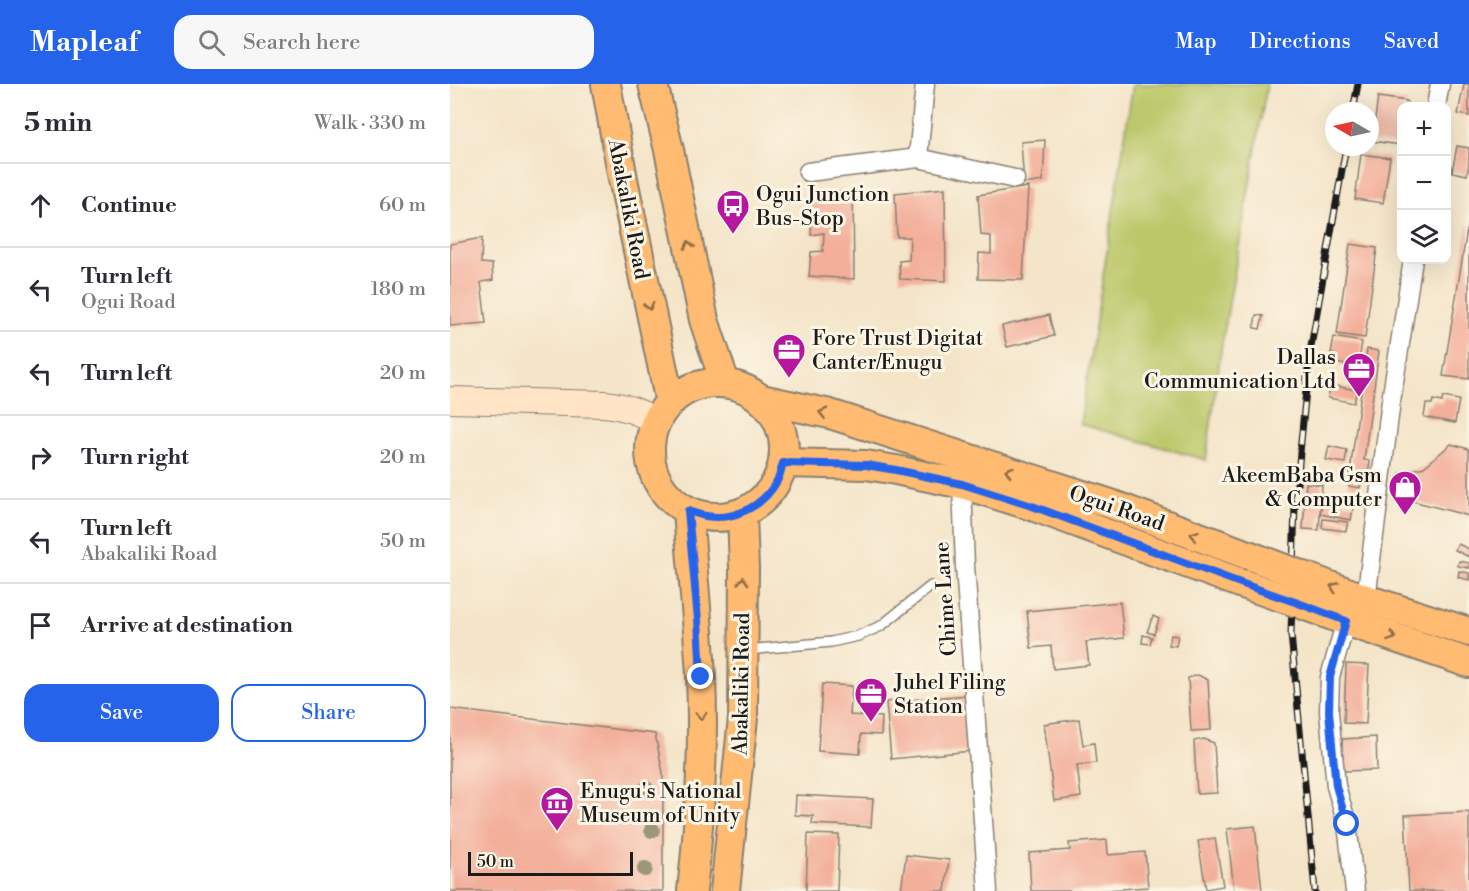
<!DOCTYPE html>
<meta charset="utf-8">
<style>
body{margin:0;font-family:"Libre Bodoni",serif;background:#f7f7f7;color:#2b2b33}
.controls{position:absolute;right:18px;top:18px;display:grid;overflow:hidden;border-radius:12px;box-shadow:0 6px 24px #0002}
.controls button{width:54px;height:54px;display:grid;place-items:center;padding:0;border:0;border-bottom:2px solid #e1e1e2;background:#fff;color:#2b2b33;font:30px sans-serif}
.compass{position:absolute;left:875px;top:18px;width:54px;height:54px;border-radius:50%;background:#fff;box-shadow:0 6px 24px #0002;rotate:279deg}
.scale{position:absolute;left:18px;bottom:15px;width:165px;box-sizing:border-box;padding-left:6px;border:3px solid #1c1c1c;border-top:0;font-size:16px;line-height:21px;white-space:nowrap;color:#1c1c1c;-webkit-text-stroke:4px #fcf5e5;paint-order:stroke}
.stop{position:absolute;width:18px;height:18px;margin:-14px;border:4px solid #2563eb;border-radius:50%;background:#fff}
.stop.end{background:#2563eb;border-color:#fff;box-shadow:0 2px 6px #0008}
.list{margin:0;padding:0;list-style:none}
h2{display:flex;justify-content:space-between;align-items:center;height:78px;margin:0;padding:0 24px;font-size:26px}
h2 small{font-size:20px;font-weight:400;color:#7c7c81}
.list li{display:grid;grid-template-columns:39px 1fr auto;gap:18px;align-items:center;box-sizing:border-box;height:84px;padding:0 24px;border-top:2px solid #e1e1e2}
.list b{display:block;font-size:22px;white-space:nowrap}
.list p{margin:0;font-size:20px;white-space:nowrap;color:#7c7c81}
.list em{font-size:20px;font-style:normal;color:#7c7c81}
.actions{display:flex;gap:12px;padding:18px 24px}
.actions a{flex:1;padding:14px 0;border:2px solid #2563eb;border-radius:18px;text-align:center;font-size:21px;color:#2563eb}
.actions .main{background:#2563eb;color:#fff}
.icon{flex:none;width:33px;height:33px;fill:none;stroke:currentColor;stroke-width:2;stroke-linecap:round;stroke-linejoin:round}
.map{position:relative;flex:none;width:1019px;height:807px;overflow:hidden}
header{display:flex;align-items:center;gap:36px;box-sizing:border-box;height:84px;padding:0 30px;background:#2563eb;color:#fff}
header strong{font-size:28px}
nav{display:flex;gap:33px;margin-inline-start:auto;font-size:21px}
.search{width:420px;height:54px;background:#f7f7f7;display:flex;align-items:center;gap:15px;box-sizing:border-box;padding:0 21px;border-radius:18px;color:#7c7c81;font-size:22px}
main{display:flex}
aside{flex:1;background:#fff}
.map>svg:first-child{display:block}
</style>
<header>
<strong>Mapleaf</strong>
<div class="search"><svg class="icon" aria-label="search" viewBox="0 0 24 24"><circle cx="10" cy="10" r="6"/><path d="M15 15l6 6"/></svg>Search here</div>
<nav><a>Map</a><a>Directions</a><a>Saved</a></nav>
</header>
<main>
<aside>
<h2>5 min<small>Walk · 330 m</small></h2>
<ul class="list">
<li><svg class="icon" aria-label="ahead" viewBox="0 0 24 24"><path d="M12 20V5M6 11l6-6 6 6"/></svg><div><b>Continue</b></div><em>60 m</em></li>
<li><svg class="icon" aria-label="left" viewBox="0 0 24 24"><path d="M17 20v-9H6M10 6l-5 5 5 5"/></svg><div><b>Turn left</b><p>Ogui Road</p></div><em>180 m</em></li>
<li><svg class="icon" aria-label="left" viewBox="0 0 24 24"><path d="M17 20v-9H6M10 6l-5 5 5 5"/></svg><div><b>Turn left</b></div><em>20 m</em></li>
<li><svg class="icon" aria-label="right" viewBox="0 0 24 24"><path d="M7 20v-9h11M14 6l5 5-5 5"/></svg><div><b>Turn right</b></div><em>20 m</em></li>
<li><svg class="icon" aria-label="left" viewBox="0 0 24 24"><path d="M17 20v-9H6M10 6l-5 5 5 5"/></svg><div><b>Turn left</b><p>Abakaliki Road</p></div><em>50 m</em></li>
<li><svg class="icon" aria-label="arrive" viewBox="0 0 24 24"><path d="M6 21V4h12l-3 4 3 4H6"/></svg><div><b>Arrive at destination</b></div></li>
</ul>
<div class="actions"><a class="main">Save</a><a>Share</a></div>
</aside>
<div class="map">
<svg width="1019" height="807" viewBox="0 0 1019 807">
<rect width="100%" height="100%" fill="#fcf5e5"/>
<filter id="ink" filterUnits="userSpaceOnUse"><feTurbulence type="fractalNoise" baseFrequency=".0167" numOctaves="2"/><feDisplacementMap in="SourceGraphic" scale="12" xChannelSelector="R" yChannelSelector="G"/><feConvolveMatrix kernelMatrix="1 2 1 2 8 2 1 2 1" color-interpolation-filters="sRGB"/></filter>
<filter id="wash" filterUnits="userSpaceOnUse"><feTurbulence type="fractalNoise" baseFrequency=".008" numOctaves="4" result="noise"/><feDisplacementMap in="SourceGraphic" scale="24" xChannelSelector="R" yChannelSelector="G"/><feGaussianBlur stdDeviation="1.35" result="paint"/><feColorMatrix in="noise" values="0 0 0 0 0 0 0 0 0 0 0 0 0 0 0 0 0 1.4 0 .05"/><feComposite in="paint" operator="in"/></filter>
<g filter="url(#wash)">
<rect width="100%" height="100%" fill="#f4e4c8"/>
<polygon fill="#bbc769" stroke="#6c7242" stroke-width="1.5" points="683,0 817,0 772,260 756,376 630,340"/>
<g id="blocks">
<g fill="#f3af9a">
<polygon points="1014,0 1019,0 1019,32 1008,30"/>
<polygon points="928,13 957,17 956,22 952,22 950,61 922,57"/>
<polygon points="595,56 593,97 574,100 571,58"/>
<polygon points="1007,62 1019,64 1019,79 1017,91 1002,88"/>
<polygon points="911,70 940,74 933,119 905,115"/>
<polygon points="578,103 573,196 528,195 529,169 541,170 541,152 531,151 528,111"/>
<polygon points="495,104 496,197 450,195 449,177 459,176 460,153 447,153 445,109"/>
<polygon points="403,107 404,195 359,192 361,168 373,167 374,149 361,151 363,109"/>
<polygon points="1018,140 1019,140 1019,295 993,292"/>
<polygon points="32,154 31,179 42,180 43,196 31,198 36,239 0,242 0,160"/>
<polygon points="900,160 927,164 915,254 887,250"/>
<polygon points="599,231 604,252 557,263 552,242"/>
<polygon points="806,231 813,232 810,245 804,244"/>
<polygon points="884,253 912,258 908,283 885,279 886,271 881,270"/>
<polygon points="917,265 929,267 914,376 920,377 918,391 912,391 910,404 898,402"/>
<polygon points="880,301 907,306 904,319 878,314"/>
<polygon points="993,313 1009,316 1005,339 974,333 976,320 982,320 983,316 992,318"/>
<polygon points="1001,360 1019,365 1019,432 944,412 950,389 974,383"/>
<polygon points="879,362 897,366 895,379 876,376"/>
<polygon points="856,399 872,401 869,446 853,445"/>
<polygon points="873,415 904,420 901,436 870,430"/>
<polygon points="873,435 898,438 896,447 872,444"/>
<polygon points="1008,460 1019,465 1019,473 1005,466"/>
<polygon points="1009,477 1019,479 1019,484 1008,482"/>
<polygon points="1009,487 1019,489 1019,496 1008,493"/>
<polygon points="670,518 674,554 636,558 639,581 603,585 601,562 581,564 577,527"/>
<polygon points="703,532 709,535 704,550 697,548"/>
<polygon points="693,551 702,553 700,560 692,559"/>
<polygon points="721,551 728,552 726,562 719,561"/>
<polygon points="896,580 919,581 916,640 894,639"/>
<polygon points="748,591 758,596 761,646 741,647 738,594"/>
<polygon points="372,600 402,602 400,631 432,633 431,651 411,650 410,670 368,667"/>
<polygon points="517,611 521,667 441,675 436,618"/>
<polygon points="0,625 205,650 213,689 213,807 0,807"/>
<polygon points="629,635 633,661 644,659 646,679 627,681 631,713 604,717 594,640"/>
<polygon points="926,653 927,686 893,687 892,655"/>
<polygon points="754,655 764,659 767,709 747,710 744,657"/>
<polygon points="346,711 423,715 421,743 362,740 363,732 345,731"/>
<polygon points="1019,728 1019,807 959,807 955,731"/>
<polygon points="805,742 812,807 784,807 777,745"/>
<polygon points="358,750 389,751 387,807 356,807"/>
<polygon points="765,754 773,802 756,805 748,757"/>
<polygon points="657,756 658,771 695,768 698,803 644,807 581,807 579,769 620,766 619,759"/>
<polygon points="456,771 499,776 495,807 451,807"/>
</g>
</g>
</g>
<g filter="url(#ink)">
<use href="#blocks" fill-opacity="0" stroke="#888072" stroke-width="1.5"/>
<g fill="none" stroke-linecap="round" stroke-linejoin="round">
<g stroke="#888072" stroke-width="12">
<polyline id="lane" points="296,566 381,558 408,552 431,542 481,502"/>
</g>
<g stroke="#888072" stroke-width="21">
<g id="street">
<polyline points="986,22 990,0"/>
<polyline points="468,74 475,0"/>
<polyline points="358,88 468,74 565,95"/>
<polyline points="512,400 515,482 538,807"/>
<polyline points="916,515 941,317 963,176"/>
<polyline points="896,537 880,593 879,628 886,702 897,740 905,807"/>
</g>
</g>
<g stroke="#888072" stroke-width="28">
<path id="secondary" d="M0,316L154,320C176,322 189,328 208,338"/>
</g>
<g stroke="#888072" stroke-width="32">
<g id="primary">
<polyline points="156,0 173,95 220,319"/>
<polyline points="203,0 219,66 254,236 275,299"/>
<circle cx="267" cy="366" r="67"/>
<polyline points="311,315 380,330 658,419 798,471"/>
<polyline points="333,379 416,381 446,386 512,400 585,423 793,500"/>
<path d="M238,427C242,482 248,537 251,592C254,663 250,736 242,807"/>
<polyline points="856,493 916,515 1019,548"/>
<polyline points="848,519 896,537 1019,579"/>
<polyline points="275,807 293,634 294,485 292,429"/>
</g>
</g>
<use href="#lane" stroke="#fff" stroke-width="9"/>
<use href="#street" stroke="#fff" stroke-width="18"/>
<use href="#secondary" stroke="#ffe4c6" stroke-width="26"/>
<use href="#primary" stroke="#ffbb71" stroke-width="28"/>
<g stroke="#1c1c1c" stroke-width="7">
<g id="rail">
<polyline points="903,27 908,0"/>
<polyline points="865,807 841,550 845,421 859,274 896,63"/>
</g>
</g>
<use href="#rail" stroke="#fcf5e5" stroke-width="4.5" stroke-dasharray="14" stroke-linecap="butt"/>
<g stroke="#888072" stroke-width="32" stroke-linecap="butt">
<g id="primary-bridge">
<polyline points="798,471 856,493"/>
<polyline points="793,500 848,519"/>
</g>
</g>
<use href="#primary-bridge" stroke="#ffbb71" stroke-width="28"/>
</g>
<g fill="#9c9778">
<circle cx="196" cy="705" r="8"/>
<circle cx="202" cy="746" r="8"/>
<circle cx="195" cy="785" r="8"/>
</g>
<defs><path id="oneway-chevron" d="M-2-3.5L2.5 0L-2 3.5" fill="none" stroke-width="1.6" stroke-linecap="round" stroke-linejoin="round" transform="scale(1.5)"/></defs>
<g stroke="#8e6c46">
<use href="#oneway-chevron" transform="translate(239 161) rotate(-102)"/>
<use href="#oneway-chevron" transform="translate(199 222) rotate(78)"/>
<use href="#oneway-chevron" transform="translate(373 329) rotate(-167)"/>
<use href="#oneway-chevron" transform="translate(559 387) rotate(-162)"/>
<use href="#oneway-chevron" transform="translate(744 451) rotate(-159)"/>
<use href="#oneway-chevron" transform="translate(293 497) rotate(-88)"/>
<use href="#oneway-chevron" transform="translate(884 503) rotate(-160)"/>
<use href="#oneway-chevron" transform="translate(942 553) rotate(19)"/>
<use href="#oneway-chevron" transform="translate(251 632) rotate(89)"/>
</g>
</g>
<g fill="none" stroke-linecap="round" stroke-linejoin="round" filter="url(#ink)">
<path stroke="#2563eb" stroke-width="8" d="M251,593L248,536L238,427C244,429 250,431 256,432C285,437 313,422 327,397C330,392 331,385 333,379L416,381L446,386L512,400L585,423L793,500L848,519L896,537L880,593L879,628L886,702L897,740"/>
</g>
<defs>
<g id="bus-pin" transform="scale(1.725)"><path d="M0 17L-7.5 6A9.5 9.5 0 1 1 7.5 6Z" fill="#b5179e" stroke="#fcf5e5"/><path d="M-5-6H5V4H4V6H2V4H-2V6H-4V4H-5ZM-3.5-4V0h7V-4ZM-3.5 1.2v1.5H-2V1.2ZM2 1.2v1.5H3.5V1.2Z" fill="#fff"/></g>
<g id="office-pin" transform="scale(1.725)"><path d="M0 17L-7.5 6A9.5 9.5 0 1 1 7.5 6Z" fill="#b5179e" stroke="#fcf5e5"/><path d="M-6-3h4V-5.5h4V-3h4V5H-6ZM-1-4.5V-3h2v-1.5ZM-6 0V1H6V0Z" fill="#fff"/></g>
<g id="shop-pin" transform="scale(1.725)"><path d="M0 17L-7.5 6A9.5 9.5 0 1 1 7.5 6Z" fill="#b5179e" stroke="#fcf5e5"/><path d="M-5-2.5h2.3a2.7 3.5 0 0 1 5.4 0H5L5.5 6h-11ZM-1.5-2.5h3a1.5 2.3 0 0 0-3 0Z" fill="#fff"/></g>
<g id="museum-pin" transform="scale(1.725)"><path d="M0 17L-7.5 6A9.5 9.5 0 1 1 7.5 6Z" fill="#b5179e" stroke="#fcf5e5"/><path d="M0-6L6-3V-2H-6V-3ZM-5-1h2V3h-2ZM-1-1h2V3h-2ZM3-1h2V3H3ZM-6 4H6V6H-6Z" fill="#fff"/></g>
</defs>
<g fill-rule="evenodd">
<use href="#bus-pin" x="283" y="122"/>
<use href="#office-pin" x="339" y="266"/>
<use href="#office-pin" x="909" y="285"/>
<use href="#shop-pin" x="955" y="403"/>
<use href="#office-pin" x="421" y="610"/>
<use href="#museum-pin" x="107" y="719"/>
</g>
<g text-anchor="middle" stroke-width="6" stroke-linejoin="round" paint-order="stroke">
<g font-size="21" fill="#1c1c1c" stroke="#fcf5e5" text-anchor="start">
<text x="306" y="117">Ogui Junction<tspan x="306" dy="24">Bus-Stop</tspan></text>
<text x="362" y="261">Fore Trust Digitat<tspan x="362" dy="24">Canter/Enugu</tspan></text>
<text x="886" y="280" text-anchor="end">Dallas<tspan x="886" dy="24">Communication Ltd</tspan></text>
<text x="932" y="398" text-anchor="end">AkeemBaba Gsm<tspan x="932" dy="24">&amp; Computer</tspan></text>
<text x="444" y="605">Juhel Filing<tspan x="444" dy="24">Station</tspan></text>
<text x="130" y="714">Enugu's National<tspan x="130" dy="24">Museum of Unity</tspan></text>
</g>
<g font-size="21" fill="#1c1c1c" stroke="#fcf5e5">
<text transform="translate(179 125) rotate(79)" y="7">Abakaliki Road</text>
<text transform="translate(667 424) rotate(19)" y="7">Ogui Road</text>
<text transform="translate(495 515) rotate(-94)" y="7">Chime Lane</text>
<text transform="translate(291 600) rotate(-89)" y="7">Abakaliki Road</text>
</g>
</g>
</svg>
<div class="controls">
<button>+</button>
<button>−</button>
<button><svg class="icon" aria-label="layers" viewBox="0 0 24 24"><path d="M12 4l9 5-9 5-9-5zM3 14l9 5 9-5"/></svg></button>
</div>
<svg class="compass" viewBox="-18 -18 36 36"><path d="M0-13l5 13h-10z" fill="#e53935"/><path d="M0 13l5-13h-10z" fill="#7c7c81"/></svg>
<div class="scale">50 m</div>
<div class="stop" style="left:897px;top:740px"></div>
<div class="stop end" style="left:251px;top:593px"></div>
</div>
</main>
